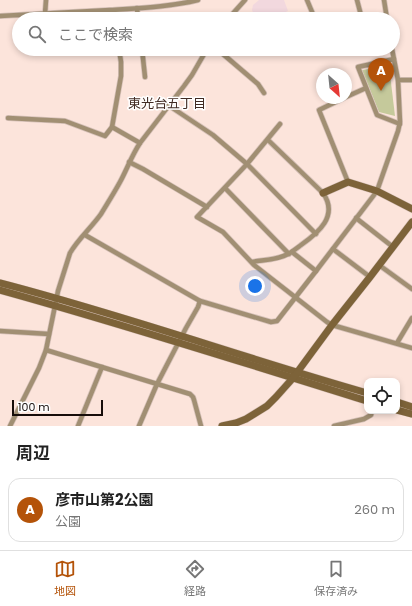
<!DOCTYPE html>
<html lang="ja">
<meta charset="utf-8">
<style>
body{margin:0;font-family:Poppins,"Noto Sans JP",sans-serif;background:#f2f2f2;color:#222}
.controls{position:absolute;right:12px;bottom:12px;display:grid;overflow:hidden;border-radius:8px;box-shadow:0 2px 6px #0003}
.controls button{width:36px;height:36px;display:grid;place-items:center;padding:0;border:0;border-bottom:1px solid #e0e0e0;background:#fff;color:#222;font:20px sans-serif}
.compass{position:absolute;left:316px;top:68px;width:36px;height:36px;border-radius:50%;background:#fff;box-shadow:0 2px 6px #0003;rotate:153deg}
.scale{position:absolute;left:12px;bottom:10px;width:91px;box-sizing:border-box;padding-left:4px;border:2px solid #170d0a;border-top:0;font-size:11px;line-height:14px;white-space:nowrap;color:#170d0a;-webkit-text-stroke:3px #fff;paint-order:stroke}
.you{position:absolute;left:255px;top:286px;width:14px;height:14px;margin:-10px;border:3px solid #fff;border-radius:50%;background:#1a73e8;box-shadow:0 0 0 6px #1a73e833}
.badge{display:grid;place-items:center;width:26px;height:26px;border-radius:50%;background:#b45309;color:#fff;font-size:13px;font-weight:700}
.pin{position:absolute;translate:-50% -33px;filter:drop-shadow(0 1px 2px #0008)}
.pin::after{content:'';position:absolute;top:21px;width:14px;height:12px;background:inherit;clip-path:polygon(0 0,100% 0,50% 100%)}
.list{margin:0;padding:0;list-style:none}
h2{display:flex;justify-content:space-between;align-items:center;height:52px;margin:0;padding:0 16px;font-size:17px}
h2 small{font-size:13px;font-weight:400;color:#767676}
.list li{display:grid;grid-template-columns:26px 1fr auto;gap:12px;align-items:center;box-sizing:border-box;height:64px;margin:0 8px 8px;padding:0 8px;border:1px solid #e0e0e0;border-radius:12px}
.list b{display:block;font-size:15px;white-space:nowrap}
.list p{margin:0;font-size:13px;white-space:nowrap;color:#767676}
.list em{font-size:13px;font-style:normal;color:#767676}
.icon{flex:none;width:22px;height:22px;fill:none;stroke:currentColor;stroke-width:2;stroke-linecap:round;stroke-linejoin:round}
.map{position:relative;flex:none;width:412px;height:426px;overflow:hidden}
.search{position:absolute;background:#fff;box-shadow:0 2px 6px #0003;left:12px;right:12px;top:12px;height:44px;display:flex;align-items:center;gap:10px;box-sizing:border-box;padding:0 14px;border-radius:22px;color:#767676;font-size:15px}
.sheet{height:124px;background:#fff}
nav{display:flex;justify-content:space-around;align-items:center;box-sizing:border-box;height:56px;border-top:1px solid #e0e0e0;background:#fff;font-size:11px;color:#767676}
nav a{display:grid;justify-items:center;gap:2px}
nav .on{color:#b45309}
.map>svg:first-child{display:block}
</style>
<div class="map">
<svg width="412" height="426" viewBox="0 0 412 426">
<rect width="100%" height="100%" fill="#fce4db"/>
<polygon fill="#f2d8de" points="259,0 284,0 288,11 268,19 255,19 254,15 252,10 253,5"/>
<polygon fill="#c5c99b" points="389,66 395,116 379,112 362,70"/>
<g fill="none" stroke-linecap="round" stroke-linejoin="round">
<g stroke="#d7c2ba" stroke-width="6">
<g id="street">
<polyline points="307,0 315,19"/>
<polyline points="357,0 362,19"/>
<polyline points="384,0 387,19"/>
<polyline points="137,8 138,19"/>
<polyline points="45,14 46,0"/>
<path d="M0,16C37,14 73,12 110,10C139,8 169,7 198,0"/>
<polyline points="228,19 245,0"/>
<polyline points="142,49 145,77"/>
<polyline points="217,49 258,84 264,93"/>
<polyline points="394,59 358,67 377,115 400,124"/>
<polyline points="398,80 412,80"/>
<polyline points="346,97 366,88"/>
<polyline points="344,98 319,110 348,182"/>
<polyline points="168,105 213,135 247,164 316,234"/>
<polyline points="8,118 65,121 105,136 112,127 121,76 121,62 119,49"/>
<polyline points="280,124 247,164 197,217 223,232 254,265 327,322 332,325 412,348"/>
<polyline points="112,127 140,143"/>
<polyline points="129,162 143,169 207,207"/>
<polyline points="225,188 289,254"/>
<polyline points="356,218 393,247"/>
<polyline points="85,235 200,301 271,322 277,321 316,271 374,195 378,188 398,131 400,122 398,80 392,49"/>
<polyline points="333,249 370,277"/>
<polyline points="292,252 316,271"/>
<path d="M252,262C262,260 278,260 288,254C292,252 297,248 301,245C318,233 339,216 323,193L268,140"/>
<polyline points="379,265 412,289"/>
<polyline points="0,331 49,334"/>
<polyline points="397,343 412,318"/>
<polyline points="46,350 190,394 193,397 194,400 201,426"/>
<path d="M10,426L39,368L46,350L58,291L70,253C78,239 91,228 101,214C107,204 114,193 120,182C127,169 132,155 140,143L184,86L192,75L207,49"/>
<polyline points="78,426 102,367"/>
<polyline points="139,426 157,384 186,328 198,307 200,301"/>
<polyline points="334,426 364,419 371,415 372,411"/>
</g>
</g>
<g stroke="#d7c2ba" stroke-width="8">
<g id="secondary">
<polyline points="323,193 348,182 377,191 412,209"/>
<path d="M0,283C124,315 244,358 367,393"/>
<path d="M0,290C123,324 245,363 367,401"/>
<polyline points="397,402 412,407"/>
<polyline points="397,410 412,414"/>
<polyline points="222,426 236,423 246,419 267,406 276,397 293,378 332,325 370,277 412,222"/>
</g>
</g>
<use href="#street" stroke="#a18f73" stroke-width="4.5"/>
<use href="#secondary" stroke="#7d6339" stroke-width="7"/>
</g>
<g text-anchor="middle" stroke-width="3" stroke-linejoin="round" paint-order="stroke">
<g font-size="13" fill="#412b23" stroke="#fff">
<text x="167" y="108">東光台五丁目</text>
</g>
</g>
</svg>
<div class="controls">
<button><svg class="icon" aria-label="locate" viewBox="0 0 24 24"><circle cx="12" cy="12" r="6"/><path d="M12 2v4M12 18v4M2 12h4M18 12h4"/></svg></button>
</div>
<svg class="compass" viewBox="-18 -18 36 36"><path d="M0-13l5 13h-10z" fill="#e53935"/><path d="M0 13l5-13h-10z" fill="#767676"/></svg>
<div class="scale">100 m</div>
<div class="you"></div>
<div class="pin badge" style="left:381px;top:91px">A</div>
<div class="search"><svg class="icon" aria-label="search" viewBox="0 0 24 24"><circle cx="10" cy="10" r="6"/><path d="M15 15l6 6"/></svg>ここで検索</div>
</div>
<section class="sheet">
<h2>周辺<small></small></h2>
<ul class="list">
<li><span class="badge">A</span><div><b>彦市山第2公園</b><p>公園</p></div><em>260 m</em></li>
</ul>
</section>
<nav>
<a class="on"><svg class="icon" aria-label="map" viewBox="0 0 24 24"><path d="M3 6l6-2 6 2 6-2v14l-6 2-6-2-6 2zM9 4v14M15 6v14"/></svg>地図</a>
<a><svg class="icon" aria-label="directions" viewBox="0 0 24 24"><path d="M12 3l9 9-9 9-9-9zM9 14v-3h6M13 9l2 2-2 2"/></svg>経路</a>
<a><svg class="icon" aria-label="saved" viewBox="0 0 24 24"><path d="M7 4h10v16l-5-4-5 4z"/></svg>保存済み</a>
</nav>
